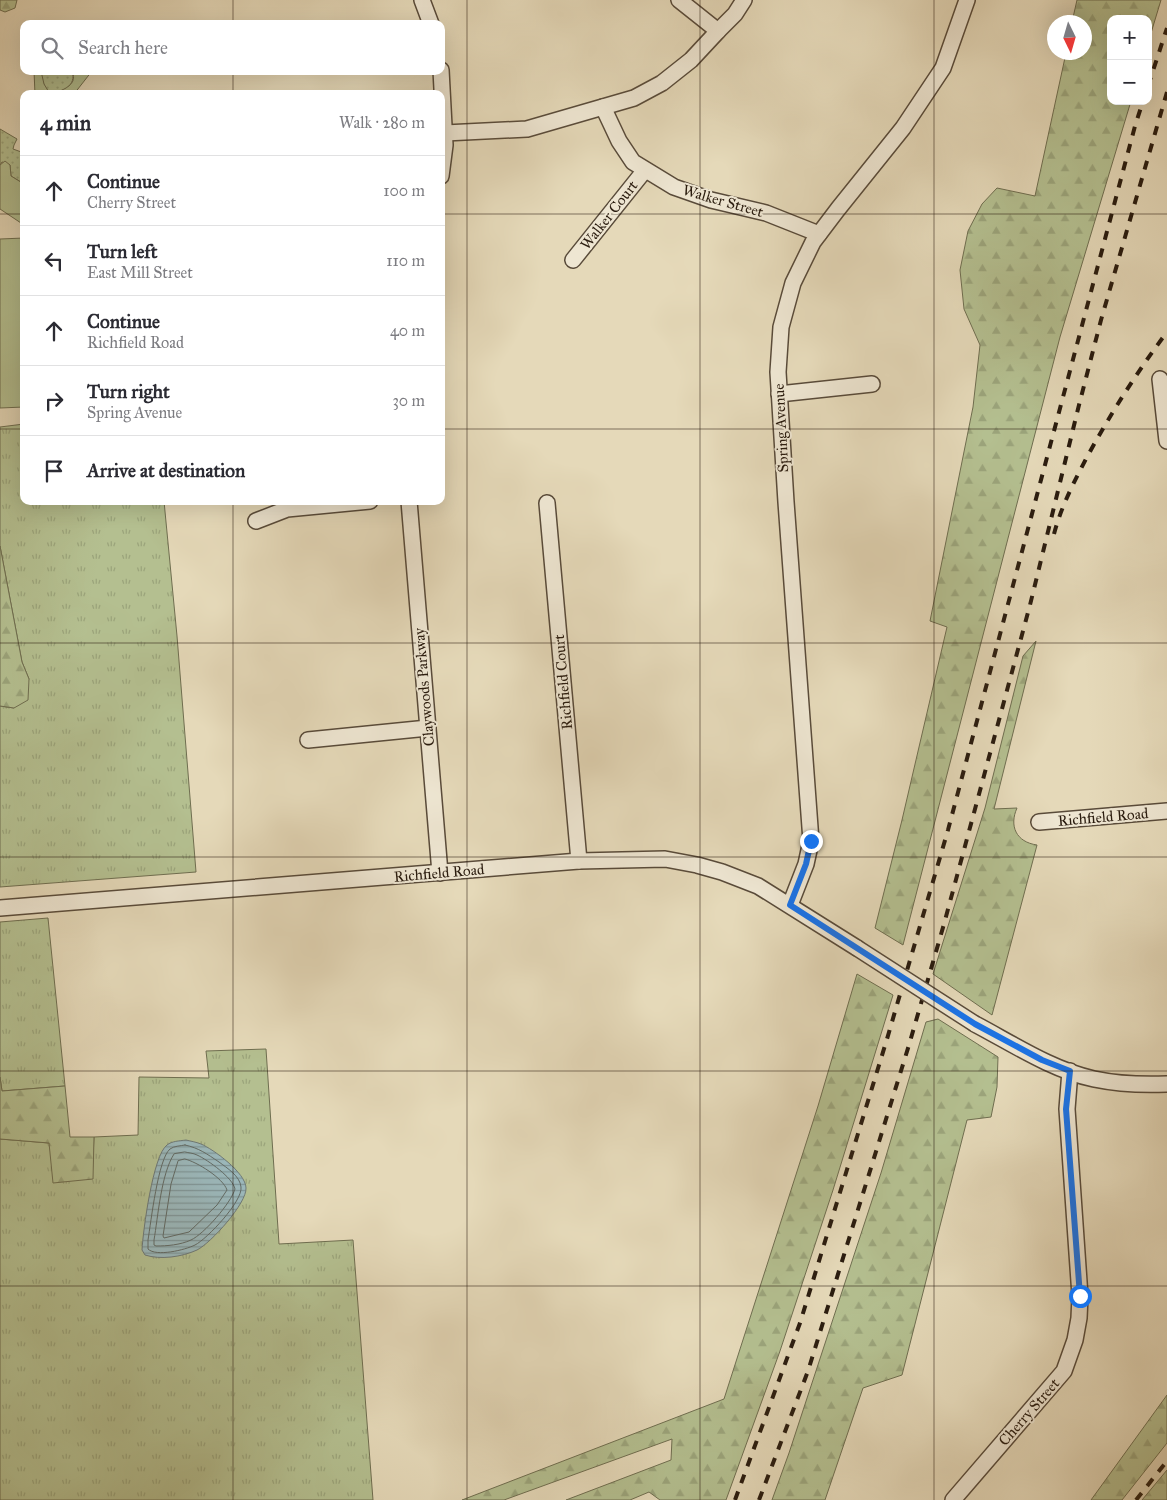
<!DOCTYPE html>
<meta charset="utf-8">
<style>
body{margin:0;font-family:"IM FELL Great Primer",serif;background:#f7f7f7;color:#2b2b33}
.controls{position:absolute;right:15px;top:15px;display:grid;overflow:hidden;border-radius:10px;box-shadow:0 5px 20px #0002}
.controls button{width:45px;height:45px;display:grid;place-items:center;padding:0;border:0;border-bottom:1px solid #e1e1e2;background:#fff;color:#2b2b33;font:25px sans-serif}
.compass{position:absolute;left:1047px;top:15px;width:45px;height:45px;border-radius:50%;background:#fff;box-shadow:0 5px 20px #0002;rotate:175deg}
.stop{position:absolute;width:15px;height:15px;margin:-11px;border:4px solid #1a73e8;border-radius:50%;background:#fff}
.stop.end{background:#1a73e8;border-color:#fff;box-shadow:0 1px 5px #0008}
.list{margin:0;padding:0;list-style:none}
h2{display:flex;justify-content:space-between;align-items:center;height:65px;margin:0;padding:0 20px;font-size:21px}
h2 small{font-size:16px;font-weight:400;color:#7c7c81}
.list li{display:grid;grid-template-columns:32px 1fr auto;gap:15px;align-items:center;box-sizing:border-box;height:70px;padding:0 20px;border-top:1px solid #e1e1e2}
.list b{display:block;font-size:19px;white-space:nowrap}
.list p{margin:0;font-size:16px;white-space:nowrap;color:#7c7c81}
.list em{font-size:16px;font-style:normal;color:#7c7c81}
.icon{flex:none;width:28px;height:28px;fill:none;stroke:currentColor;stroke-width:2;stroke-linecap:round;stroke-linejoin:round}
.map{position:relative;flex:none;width:1167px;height:1500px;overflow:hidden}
.search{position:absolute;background:#fff;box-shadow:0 5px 20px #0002;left:20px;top:20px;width:425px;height:55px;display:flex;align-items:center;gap:12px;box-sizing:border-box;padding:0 18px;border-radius:10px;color:#7c7c81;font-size:19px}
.panel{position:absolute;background:#fff;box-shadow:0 5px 20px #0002;left:20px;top:90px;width:425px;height:415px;border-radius:10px}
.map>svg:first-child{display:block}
</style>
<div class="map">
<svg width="1167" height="1500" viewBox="0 0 1167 1500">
<defs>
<pattern id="grass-tufts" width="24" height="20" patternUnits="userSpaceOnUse" patternTransform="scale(1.25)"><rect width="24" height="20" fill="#b4bf90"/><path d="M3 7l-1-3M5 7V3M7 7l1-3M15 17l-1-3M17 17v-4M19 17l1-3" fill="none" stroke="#9ba47b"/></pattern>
<pattern id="forest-firs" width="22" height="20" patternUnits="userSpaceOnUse" patternTransform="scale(1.25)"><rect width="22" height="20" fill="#b4bf90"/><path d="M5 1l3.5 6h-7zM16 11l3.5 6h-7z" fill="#9ba47b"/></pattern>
<pattern id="park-dots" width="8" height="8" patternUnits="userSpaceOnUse" patternTransform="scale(1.25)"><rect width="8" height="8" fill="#b4bf90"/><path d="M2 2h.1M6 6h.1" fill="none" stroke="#9ba47b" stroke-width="1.8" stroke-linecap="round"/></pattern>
<pattern id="water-rules" width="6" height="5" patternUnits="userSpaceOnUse" patternTransform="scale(1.25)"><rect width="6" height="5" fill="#9bb7ba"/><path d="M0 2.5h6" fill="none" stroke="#7f9496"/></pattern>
</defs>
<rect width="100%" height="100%" fill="#e5d9b9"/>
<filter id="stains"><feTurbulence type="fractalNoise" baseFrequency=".004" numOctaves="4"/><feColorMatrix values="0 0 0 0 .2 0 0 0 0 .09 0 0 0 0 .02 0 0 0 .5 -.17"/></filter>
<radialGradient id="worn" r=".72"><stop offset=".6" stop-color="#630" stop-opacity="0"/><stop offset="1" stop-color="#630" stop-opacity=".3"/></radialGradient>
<g fill="url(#grass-tufts)" stroke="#6f6e50">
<polygon points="24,424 24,501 164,501 177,636 196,872 0,887 0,706 14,708 29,679 22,662 0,546 0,427"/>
<polygon points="48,918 65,1086 2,1091 0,1077 0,922"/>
<polygon points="266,1049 279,1244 353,1240 373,1500 0,1500 0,1139 49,1143 92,1179 94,1137 138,1135 139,1077 209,1078 206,1051"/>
</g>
<g fill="url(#forest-firs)" stroke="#6f6e50">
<polygon points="0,0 17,0 15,8 5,12 0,10"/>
<polygon points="1077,0 1161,0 1148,43 1148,19 1111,19 1111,101 1131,101 1060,337 903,945 875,928 902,820 947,627 930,621 973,407 980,345 964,309 960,270 968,231 982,204 997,188 1035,196 1066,53 1084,52 1084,22 1072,22"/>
<polygon points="0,546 22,662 29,679 28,700 14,708 0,706"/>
<path d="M1036,641L994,809L1017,808C1009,826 1016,842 1037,845L992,1015L933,974L985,808L1023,656Z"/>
<polygon points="857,974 893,995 833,1190 780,1351 726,1500 660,1500 649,1492 630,1500 566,1500 671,1460 672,1439 504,1500 462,1500 724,1399 818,1106"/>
<polygon points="938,1019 998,1057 997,1087 991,1117 967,1120 902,1375 863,1388 825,1500 772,1500 789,1453 881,1173 926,1022"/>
<polygon points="0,1077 2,1091 65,1086 70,1137 94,1137 93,1179 53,1183 49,1143 0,1139"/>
<polygon points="1167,1395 1167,1443 1122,1500 1091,1500"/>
<polygon points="1167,1470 1167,1500 1142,1500"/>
</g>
<g fill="url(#park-dots)" stroke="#6f6e50">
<path d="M41,71H72C77,86 62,92 50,94C45,89 41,79 41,71Z"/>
<polygon points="0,129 17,139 14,145 13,149 24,153 24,184 11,176 10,165 2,162 0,165"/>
</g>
<g fill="#b4bf90" stroke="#6f6e50">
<polygon points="34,71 41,71 44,84 50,94 35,94"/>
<path d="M72,71H92L74,94H61L60,91C69,87 77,82 72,71Z"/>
<polygon points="5,161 10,165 11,176 24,184 24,225 0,209 0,165"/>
<polygon points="24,238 24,407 0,408 0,239"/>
</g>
<path fill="url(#water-rules)" stroke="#6e7976" d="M186,1140C190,1141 196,1142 201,1144C213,1149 246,1173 246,1188C247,1203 211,1243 197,1250C182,1257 160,1260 145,1255L142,1250C143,1231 153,1155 167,1145C172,1141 179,1141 186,1140Z"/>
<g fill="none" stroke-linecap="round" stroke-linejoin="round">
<g stroke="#626a64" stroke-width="1">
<path d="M185,1145C199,1148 207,1154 219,1162C227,1168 240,1176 241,1187C243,1201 207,1239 195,1245C185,1250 156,1257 148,1249V1240C151,1222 158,1159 170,1149C174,1146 180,1146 185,1145Z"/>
<path d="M185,1152C189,1153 193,1153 197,1155C208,1160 233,1178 235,1189C231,1203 204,1234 191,1240C180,1245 167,1246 156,1246L154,1245V1240C158,1217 161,1174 174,1154Z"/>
<path d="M185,1159C197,1162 223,1178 227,1190L217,1205L189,1232L164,1238L163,1236L171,1184L178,1161Z"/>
</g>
<g stroke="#594b3a" stroke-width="18">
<g id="minor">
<polyline points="422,0 431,24"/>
<polyline points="679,0 718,31"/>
<polyline points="441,70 445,145 441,176"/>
<polyline points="603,107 619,141 633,162 674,187 711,200 766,213 819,234"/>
<polyline points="445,133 527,129 634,98 662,83 691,60 718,31 735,14 744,0"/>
<polyline points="573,260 645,170"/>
<polyline points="1160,379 1167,441"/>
<polyline points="779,394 872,384"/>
<polyline points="409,501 440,873"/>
<polyline points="547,503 579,861"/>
<polyline points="256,521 287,509 370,501"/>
<polyline points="308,740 428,728"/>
<polyline points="1039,822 1167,811"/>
<polyline points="790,905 806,864 811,841 786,502 778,372 781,327 793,283 813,242 838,209 903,128 943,68 967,0"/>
<polyline points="0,908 579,861 665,859 697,865 722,872 758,886 857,948"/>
<path d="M975,1024C1013,1044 1052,1070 1094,1079C1118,1084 1143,1085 1167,1084"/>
<polyline points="953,1500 1064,1371 1075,1340 1079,1318 1080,1296 1067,1109 1070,1071"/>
</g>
</g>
<use href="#minor" stroke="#eee6d2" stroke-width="15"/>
<g stroke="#2a1c0f" stroke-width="4" stroke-dasharray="9 9" stroke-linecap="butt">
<polyline points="1148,86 1167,28"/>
<path d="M1054,534C1061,507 1074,482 1087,457C1111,413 1137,372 1167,332"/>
<polyline points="735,1500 800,1323 887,1039 948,830 1135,126 1143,101"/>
<polyline points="759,1500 808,1371 909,1045 944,924 1030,605 1079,405 1101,320 1167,92"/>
<polyline points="1136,1500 1167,1461"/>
</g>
<g stroke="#594b3a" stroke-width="18" stroke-linecap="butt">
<polyline id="minor-bridge" points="857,948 975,1024"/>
</g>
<use href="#minor-bridge" stroke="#eee6d2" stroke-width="15"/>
</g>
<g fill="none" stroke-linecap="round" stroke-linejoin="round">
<polyline stroke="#1a73e8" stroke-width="6" points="811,841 806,864 790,905 975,1024 1042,1060 1070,1071 1066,1109 1080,1296"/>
</g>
<path fill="none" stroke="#2a1c0f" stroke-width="1" stroke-opacity="0.55" d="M233,0V24M467,0V1500M700,0V1500M934,0V1500M233,71V94M0,214H24M441,214H1167M0,429H24M441,429H1167M233,501V1500M0,643H1167M0,857H1167M0,1071H1167M0,1286H1167"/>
<g text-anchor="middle" stroke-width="4" stroke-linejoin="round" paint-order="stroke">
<g font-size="15" fill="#2a1c0f" stroke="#eee6d2">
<text transform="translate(723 201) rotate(16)" y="5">Walker Street</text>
<text transform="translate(609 215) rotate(-52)" y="5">Walker Court</text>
<text transform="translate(781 428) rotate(-93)" y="5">Spring Avenue</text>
<text transform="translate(563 682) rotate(-95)" y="5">Richfield Court</text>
<text transform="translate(424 687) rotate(-95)" y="5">Claywoods Parkway</text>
<text transform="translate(1103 817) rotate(-5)" y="5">Richfield Road</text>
<text transform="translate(439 873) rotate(-5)" y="5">Richfield Road</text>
<text transform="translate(1029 1412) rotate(-49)" y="5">Cherry Street</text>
</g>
</g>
<rect width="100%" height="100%" filter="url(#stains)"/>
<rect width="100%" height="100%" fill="url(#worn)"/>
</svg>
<div class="controls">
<button>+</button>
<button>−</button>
</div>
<svg class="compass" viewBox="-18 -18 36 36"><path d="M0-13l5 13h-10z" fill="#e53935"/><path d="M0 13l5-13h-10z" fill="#7c7c81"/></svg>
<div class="stop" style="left:1080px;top:1296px"></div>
<div class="stop end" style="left:811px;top:841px"></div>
<div class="search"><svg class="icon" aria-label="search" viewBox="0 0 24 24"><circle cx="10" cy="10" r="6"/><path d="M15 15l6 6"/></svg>Search here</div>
<section class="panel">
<h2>4 min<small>Walk · 280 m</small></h2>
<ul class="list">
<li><svg class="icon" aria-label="ahead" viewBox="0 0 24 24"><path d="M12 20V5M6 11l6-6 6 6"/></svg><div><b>Continue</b><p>Cherry Street</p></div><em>100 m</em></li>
<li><svg class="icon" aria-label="left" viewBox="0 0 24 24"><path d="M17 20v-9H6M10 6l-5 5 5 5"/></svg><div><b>Turn left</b><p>East Mill Street</p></div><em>110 m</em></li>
<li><svg class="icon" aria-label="ahead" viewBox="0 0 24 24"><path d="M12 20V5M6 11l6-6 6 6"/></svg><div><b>Continue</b><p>Richfield Road</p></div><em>40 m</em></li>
<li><svg class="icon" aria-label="right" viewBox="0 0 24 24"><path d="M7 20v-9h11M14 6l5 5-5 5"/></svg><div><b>Turn right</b><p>Spring Avenue</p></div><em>30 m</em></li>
<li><svg class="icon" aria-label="arrive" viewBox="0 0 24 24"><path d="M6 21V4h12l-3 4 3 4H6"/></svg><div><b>Arrive at destination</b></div></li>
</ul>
</section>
</div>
